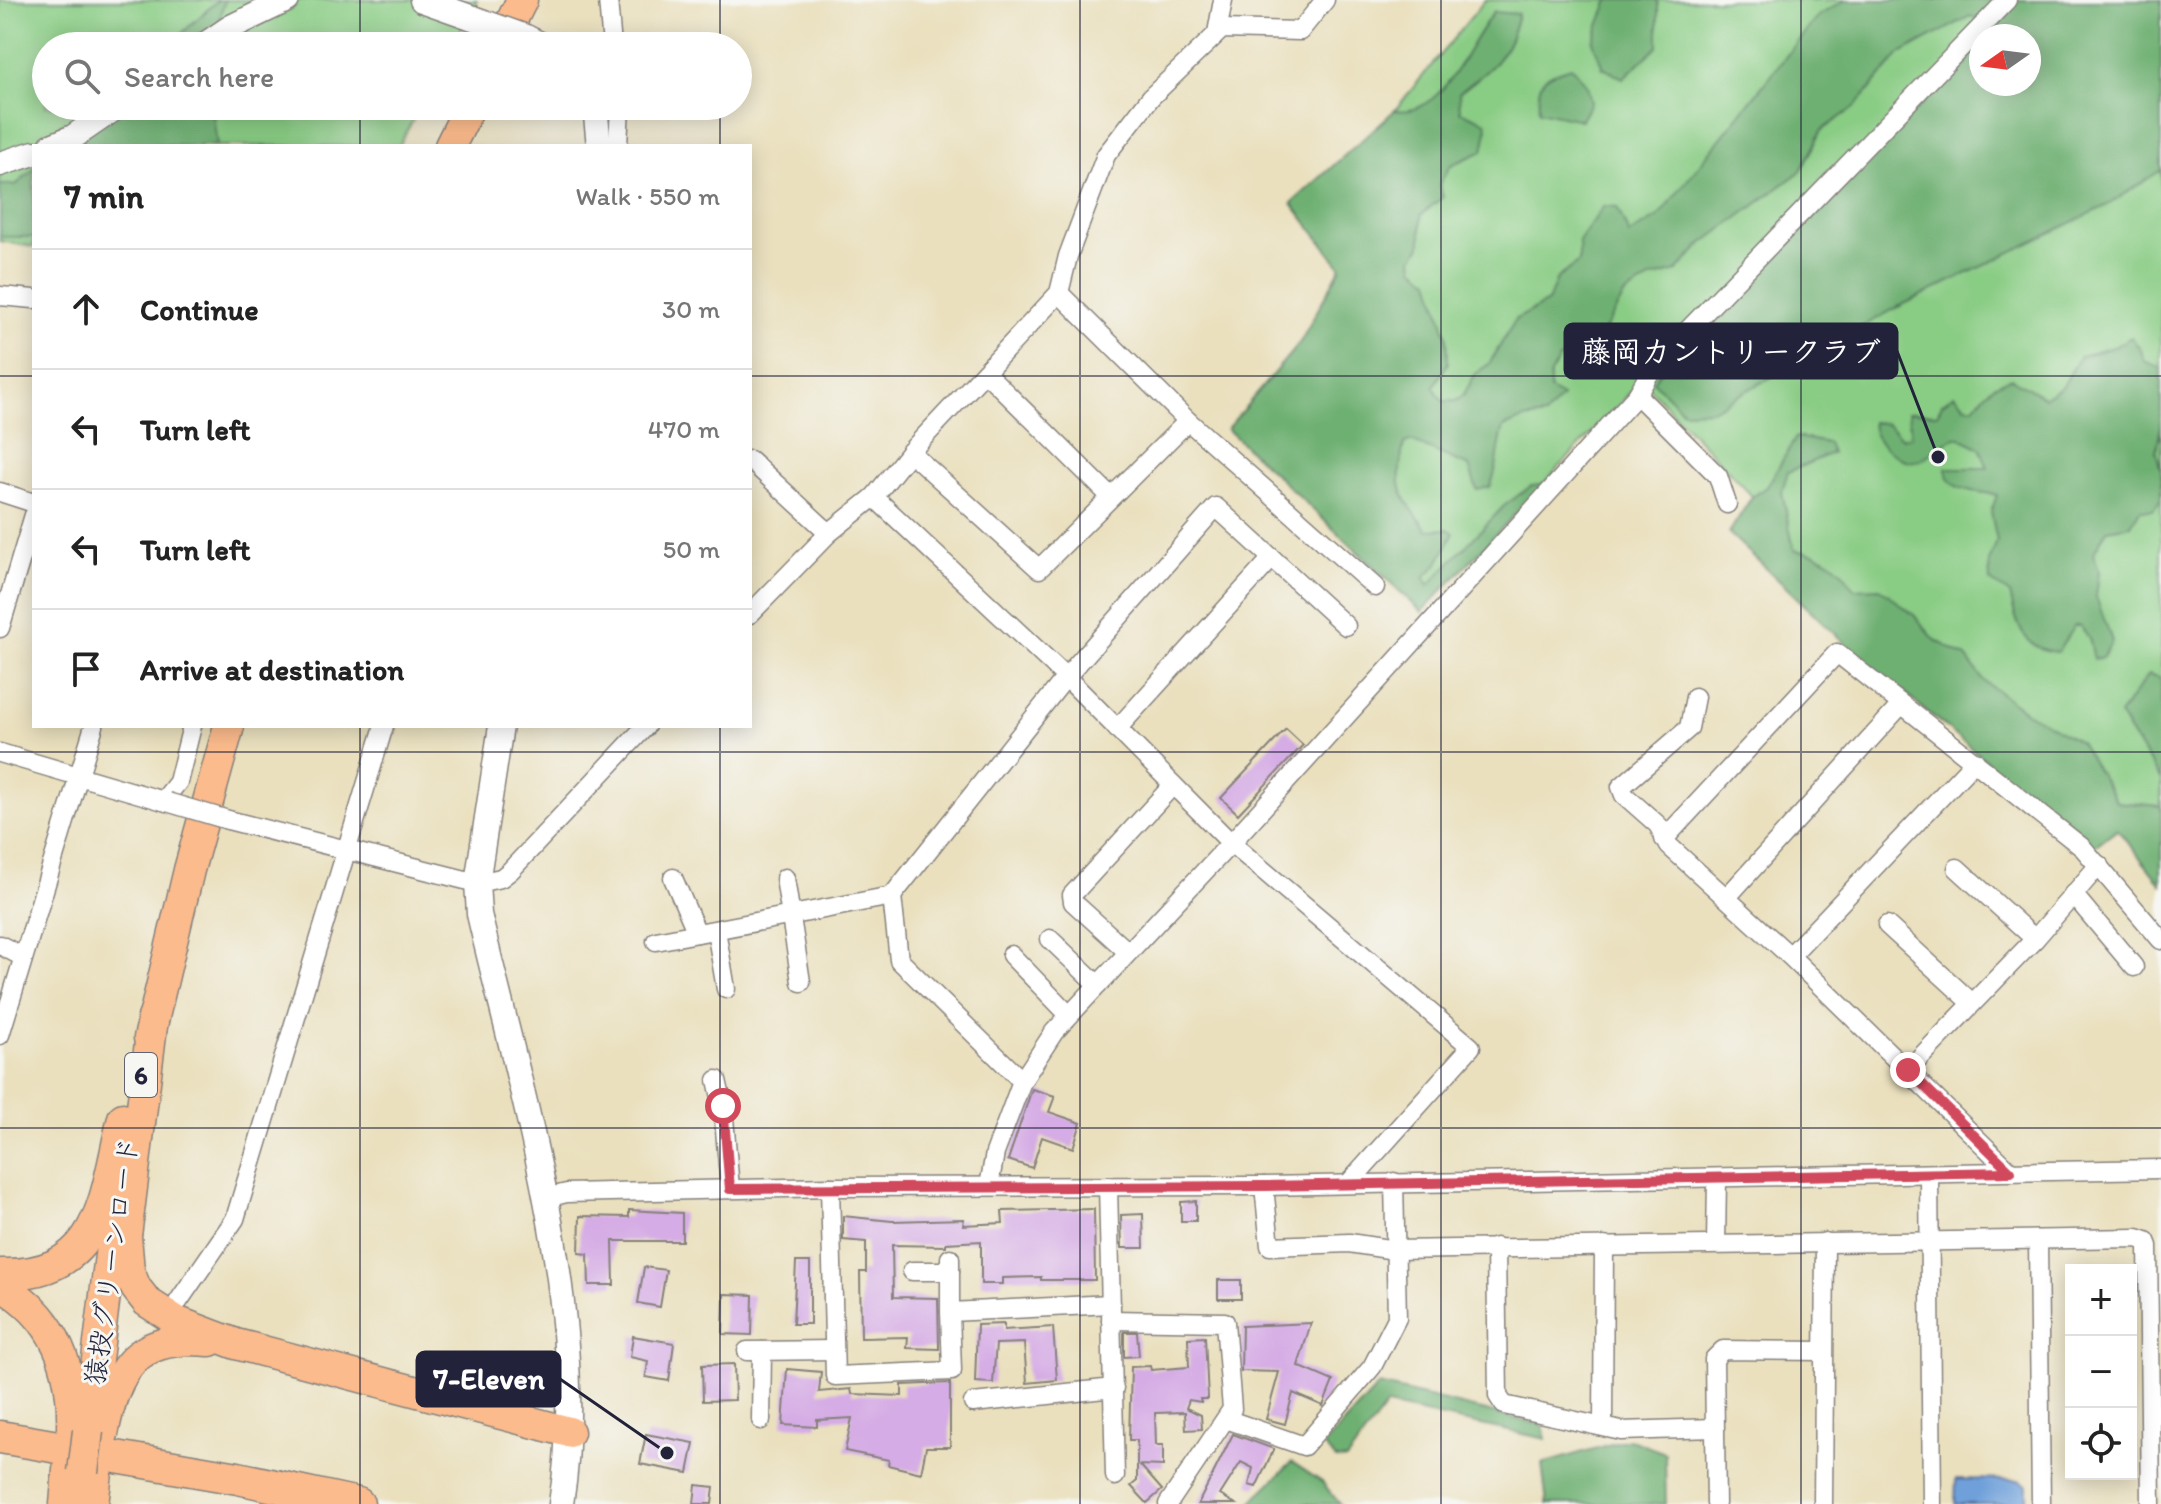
<!DOCTYPE html>
<meta charset="utf-8">
<style>
body{margin:0;font-family:Itim,"Klee One",sans-serif;background:#f2f2f2;color:#222}
.controls{position:absolute;right:24px;bottom:24px;display:grid;overflow:hidden;border-radius:0px;box-shadow:0 4px 20px #0003}
.controls button{width:72px;height:72px;display:grid;place-items:center;padding:0;border:0;border-bottom:2px solid #e0e0e0;background:#fff;color:#222;font:40px sans-serif}
.compass{position:absolute;left:1969px;top:24px;width:72px;height:72px;border-radius:50%;background:#fff;box-shadow:0 4px 20px #0003;rotate:256deg}
.stop{position:absolute;width:24px;height:24px;margin:-18px;border:6px solid #d1495b;border-radius:50%;background:#fff}
.stop.end{background:#d1495b;border-color:#fff;box-shadow:0 2px 8px #0008}
.list{margin:0;padding:0;list-style:none}
h2{display:flex;justify-content:space-between;align-items:center;height:104px;margin:0;padding:0 32px;font-size:34px}
h2 small{font-size:26px;font-weight:400;color:#767676}
.list li{display:grid;grid-template-columns:52px 1fr auto;gap:24px;align-items:center;box-sizing:border-box;height:120px;padding:0 32px;border-top:2px solid #e0e0e0}
.list b{display:block;font-size:30px;white-space:nowrap}
.list em{font-size:26px;font-style:normal;color:#767676}
.icon{flex:none;width:44px;height:44px;fill:none;stroke:currentColor;stroke-width:2;stroke-linecap:round;stroke-linejoin:round}
.map{position:relative;flex:none;width:2161px;height:1504px;overflow:hidden}
.search{position:absolute;background:#fff;box-shadow:0 4px 20px #0003;left:32px;top:32px;width:720px;height:88px;display:flex;align-items:center;gap:20px;box-sizing:border-box;padding:0 28px;border-radius:44px;color:#767676;font-size:30px}
.panel{position:absolute;background:#fff;box-shadow:0 4px 20px #0003;left:32px;top:144px;width:720px;height:584px;border-radius:0px}
.map>svg:first-child{display:block}
</style>
<div class="map">
<svg width="2161" height="1504" viewBox="0 0 2161 1504">
<rect width="100%" height="100%" fill="#f6f6f2"/>
<filter id="ink" filterUnits="userSpaceOnUse"><feTurbulence type="fractalNoise" baseFrequency=".0125" numOctaves="2"/><feDisplacementMap in="SourceGraphic" scale="16" xChannelSelector="R" yChannelSelector="G"/><feConvolveMatrix kernelMatrix="1 2 1 2 8 2 1 2 1" color-interpolation-filters="sRGB"/></filter>
<filter id="wash" filterUnits="userSpaceOnUse"><feTurbulence type="fractalNoise" baseFrequency=".006" numOctaves="4" result="noise"/><feDisplacementMap in="SourceGraphic" scale="32" xChannelSelector="R" yChannelSelector="G"/><feGaussianBlur stdDeviation="1.8" result="paint"/><feColorMatrix in="noise" values="0 0 0 0 0 0 0 0 0 0 0 0 0 0 0 0 0 1.4 0 .05"/><feComposite in="paint" operator="in"/></filter>
<g filter="url(#wash)">
<rect width="100%" height="100%" fill="#eae0be"/>
<g fill="#89cc84" stroke="#567760" stroke-width="2" fill-rule="evenodd">
<polygon points="0,0 477,0 452,46 46,46 46,106 420,106 399,146 34,146 34,247 0,241"/>
<path d="M1485,0H2161V884L2117,829L2092,848L1850,648L1729,533L1752,496L1642,380L1422,612L1227,429L1301,341L1341,267L1292,203L1395,110ZM1981,36H2029V84H1981Z"/>
</g>
<g fill="#6eb072" stroke="#486956" stroke-width="2">
<polygon points="218,0 225,0 212,46 168,46"/>
<polygon points="1609,0 1658,0 1658,46 1623,78 1603,68 1593,41"/>
<path d="M1846,0H2161V170L2108,205L1898,307L1712,410L1683,411L1653,381L1661,370C1772,266 1872,151 1981,45V84H2029V36H1990L2000,26L1970,16L1900,54L1855,107L1822,130L1801,171L1702,244L1677,271L1652,278L1625,294L1596,344L1559,359L1550,374V390L1562,397L1545,416L1524,419L1504,427C1497,449 1499,467 1490,487L1477,490L1469,466L1411,441L1404,443C1394,490 1400,493 1427,530L1448,529L1454,533L1437,565L1424,577L1429,585L1504,506L1531,486L1543,485L1422,612L1227,429L1301,341L1341,267L1292,203L1395,110C1444,118 1467,43 1494,12L1518,14C1508,57 1494,66 1459,93L1460,111L1486,122L1487,131L1483,151L1451,165L1439,184L1443,197L1421,215V246L1413,258L1414,267L1430,280L1447,336L1448,363L1433,387L1443,401H1456L1464,394L1476,373L1489,364L1516,319L1548,302L1557,278L1579,262V241L1604,206L1617,207L1629,234L1658,217L1818,16Z"/>
<path d="M1572,67L1587,85L1591,102L1581,120L1539,111C1537,78 1542,76 1572,67Z"/>
<polygon points="102,106 212,106 217,146 59,146"/>
<polygon points="34,169 34,237 0,237 0,185 16,185"/>
<path d="M2131,337L2141,350L2144,361L2161,368V426L2156,451L2161,470V500L2153,510H2140L2131,525L2107,529L2093,554L2099,571L2096,597L2112,641L2103,657L2094,659L2089,638L2080,626H2074L2058,652C2023,650 2016,624 2010,594L1990,581L1989,562L1997,541L1991,512L1997,495C1976,490 1949,494 1946,468H1988L1980,448L1958,437C1927,446 1923,479 1887,449C1878,441 1873,435 1872,422L1887,424L1903,438L1912,436L1908,412L1937,414L1942,404L1954,394L1966,406L1973,407L1993,386L2011,378L2044,397L2063,386L2080,356L2114,347Z"/>
<path d="M1796,437L1828,443L1832,453L1788,472L1782,492L1794,550C1824,554 1839,563 1854,589L1880,588L1914,615L1935,640L1966,657L1984,681L2026,712L2080,742L2117,802L2161,806V884L2117,829L2092,848L1850,648L1729,533L1752,497L1767,487Z"/>
<polygon points="2149,674 2161,678 2161,780 2119,715"/>
<polygon points="1379,1385 1543,1425 1546,1439 1387,1405 1346,1460 1336,1459 1323,1446"/>
<polygon points="1628,1439 1665,1453 1666,1504 1547,1504 1542,1464"/>
<polygon points="1292,1462 1322,1482 1340,1504 1249,1504"/>
</g>
<polygon fill="#70a0da" stroke="#49618a" stroke-width="2" points="1956,1479 2019,1480 2027,1485 2027,1504 1955,1504"/>
<g id="blocks">
<g fill="#d5ace5">
<polygon points="1286,729 1303,745 1238,814 1221,798"/>
<polygon points="1032,1089 1055,1096 1049,1112 1081,1123 1073,1148 1042,1137 1032,1168 1008,1160"/>
<polygon points="1196,1201 1196,1221 1181,1221 1181,1202"/>
<polygon points="1094,1209 1095,1280 1041,1280 1041,1277 1002,1278 1002,1284 981,1284 981,1241 946,1243 946,1246 892,1245 893,1297 938,1298 939,1349 907,1348 908,1337 861,1338 860,1272 866,1272 866,1242 843,1240 843,1216 892,1221 964,1219 963,1225 1003,1223 1002,1211"/>
<polygon points="629,1210 682,1213 682,1241 613,1241 614,1285 589,1285 588,1254 579,1253 580,1216 629,1217"/>
<polygon points="1143,1214 1144,1248 1122,1248 1121,1215"/>
<polygon points="796,1262 810,1262 810,1324 793,1324"/>
<polygon points="644,1267 666,1270 660,1307 638,1303"/>
<rect x="1218" y="1280" width="23" height="19"/>
<polygon points="724,1294 753,1295 752,1335 723,1334"/>
<polygon points="1311,1323 1298,1366 1333,1381 1323,1406 1293,1393 1285,1424 1266,1419 1279,1372 1241,1371 1242,1326"/>
<polygon points="1004,1324 1004,1330 1053,1327 1057,1380 1027,1383 1024,1343 996,1344 993,1383 975,1382 977,1325"/>
<polygon points="1124,1332 1137,1332 1139,1356 1124,1357"/>
<polygon points="633,1336 674,1343 669,1381 646,1377 648,1361 630,1357"/>
<polygon points="1205,1337 1208,1399 1200,1399 1201,1402 1189,1400 1186,1408 1201,1415 1202,1429 1186,1430 1185,1412 1155,1413 1156,1445 1163,1445 1163,1466 1140,1465 1162,1490 1147,1503 1131,1486 1137,1481 1137,1440 1129,1440 1131,1367 1150,1366 1151,1370 1189,1367 1188,1338"/>
<polygon points="734,1364 735,1400 703,1401 702,1365"/>
<polygon points="787,1369 821,1372 819,1392 851,1389 852,1394 902,1396 902,1385 950,1383 950,1447 926,1447 921,1473 888,1465 889,1460 845,1451 852,1418 817,1420 817,1427 783,1425"/>
<polygon points="646,1434 694,1443 688,1473 640,1464"/>
<polygon points="1233,1434 1274,1449 1256,1487 1249,1485 1253,1468 1241,1462 1220,1495 1236,1504 1198,1504"/>
<polygon points="696,1485 714,1487 712,1504 694,1504"/>
</g>
</g>
</g>
<g filter="url(#ink)">
<use href="#blocks" fill-opacity="0" stroke="#86817c" stroke-width="2"/>
<g fill="none" stroke-linecap="round" stroke-linejoin="round">
<g stroke="#86817c" stroke-width="12">
<polyline id="service" points="77,106 88,122"/>
</g>
<g stroke="#86817c" stroke-width="21">
<g id="minor">
<polyline points="608,0 612,46"/>
<polyline points="1217,33 1223,0"/>
<polyline points="618,146 620,106"/>
<polyline points="1059,293 1188,421 1375,587"/>
<polyline points="0,296 34,299"/>
<polyline points="985,372 1111,497"/>
<polyline points="1637,395 1718,476 1727,504"/>
<polyline points="910,452 1039,569 1188,421"/>
<polyline points="750,460 829,533"/>
<polyline points="0,492 34,503"/>
<polyline points="874,497 1066,677 1231,843 1471,1047 1349,1183"/>
<polyline points="750,614 829,533 874,497 910,452 1059,293 1068,256 1106,155 1151,97 1222,29 1300,31 1325,0"/>
<polyline points="0,628 34,515"/>
<polyline points="1695,697 1689,728 1621,787 1624,795 1658,825 1669,846 1790,956 2011,1172"/>
<polyline points="1117,729 1272,558"/>
<polyline points="0,753 167,802"/>
<polyline points="163,801 178,782 192,726"/>
<polyline points="228,820 477,883 501,878 510,871 646,726"/>
<polyline points="1664,839 1837,653 2083,848 2161,940"/>
<polyline points="1957,868 2035,939"/>
<polyline points="673,878 697,933"/>
<polyline points="785,878 801,982"/>
<polyline points="2073,894 2134,967"/>
<polyline points="892,896 899,960 1022,1081 995,1153 989,1186"/>
<polyline points="1728,896 1900,706"/>
<polyline points="1887,925 1971,1002"/>
<polyline points="716,930 726,989"/>
<polyline points="1050,939 1098,985"/>
<polyline points="656,941 892,896 1066,677 1216,507 1346,626"/>
<polyline points="0,945 23,957"/>
<polyline points="1128,952 1073,902 1072,895 1173,785"/>
<polyline points="1011,955 1069,1015"/>
<polyline points="1790,956 1975,761"/>
<polyline points="0,1035 94,726"/>
<polyline points="1908,1070 2035,939 2099,865"/>
<polyline points="717,1080 723,1106 730,1189"/>
<polyline points="1022,1081 1054,1032 1231,843 1637,395 1655,364 2007,0"/>
<polyline points="1929,1175 1932,1504"/>
<polyline points="1108,1186 1115,1476"/>
<polyline points="1264,1186 1270,1246 1349,1243 1395,1250 2137,1238 2146,1241 2148,1246 2151,1504"/>
<polyline points="830,1187 835,1376 952,1371 950,1312"/>
<polyline points="545,1198 567,1193 830,1187 1264,1186 2161,1169"/>
<polyline points="2038,1241 2041,1504"/>
<polyline points="1716,1244 1717,1179"/>
<polyline points="1496,1247 1498,1396 1504,1405 1621,1431 1714,1428"/>
<polyline points="950,1258 950,1312 1111,1304"/>
<polyline points="912,1271 950,1271"/>
<polyline points="178,1302 235,1219 384,726"/>
<polyline points="1111,1320 1225,1322 1232,1409 1168,1504"/>
<polyline points="747,1351 833,1350"/>
<polyline points="973,1403 1114,1388"/>
<polyline points="1226,1419 1304,1446 1372,1367 1397,1318 1394,1182"/>
<polyline points="761,1420 762,1351"/>
<polyline points="1603,1426 1604,1246"/>
<polyline points="1716,1504 1714,1359 1723,1350 1822,1351"/>
<polyline points="1823,1504 1825,1242"/>
</g>
</g>
<g stroke="#86817c" stroke-width="27">
<g id="tertiary">
<polyline points="422,0 473,18"/>
<polyline points="526,37 544,46"/>
<polyline points="203,46 231,27 287,0"/>
<polyline points="595,106 599,146"/>
<polyline points="51,146 73,137 118,106"/>
<polyline points="0,164 34,153"/>
<path d="M501,726L477,883L479,914C522,1098 591,1315 561,1504"/>
</g>
</g>
<g stroke="#86817c" stroke-width="33">
<g id="primary">
<polyline points="499,46 522,0"/>
<polyline points="450,146 470,106"/>
<polyline points="153,1018 126,1236 129,1271 136,1288 147,1302 178,1322 236,1344 569,1432"/>
<polyline points="149,1038 189,870 229,726"/>
<path d="M0,1274C103,1277 104,1196 123,1118"/>
<path d="M0,1285C55,1316 74,1367 72,1428"/>
<polyline points="88,1431 113,1231"/>
<path d="M103,1434C116,1367 136,1334 210,1341"/>
<polyline points="65,1504 68,1470"/>
<polyline points="93,1504 97,1473"/>
</g>
</g>
<g stroke="#86817c" stroke-width="35">
<polyline id="trunk" points="0,1437 238,1478 358,1504"/>
</g>
<use href="#service" stroke="#fff" stroke-width="9"/>
<use href="#minor" stroke="#fff" stroke-width="18"/>
<use href="#tertiary" stroke="#fff" stroke-width="24"/>
<use href="#primary" stroke="#fbbb8c" stroke-width="30"/>
<use href="#trunk" stroke="#fbbb8c" stroke-width="32"/>
<g stroke="#86817c" stroke-width="21" stroke-linecap="butt">
<polyline id="minor-bridge" points="167,802 228,820"/>
</g>
<g stroke="#86817c" stroke-width="27" stroke-linecap="butt">
<polyline id="tertiary-bridge" points="473,18 526,37"/>
</g>
<g stroke="#86817c" stroke-width="33" stroke-linecap="butt">
<polyline id="primary-bridge" points="83,1472 88,1431"/>
</g>
<use href="#minor-bridge" stroke="#fff" stroke-width="18"/>
<use href="#tertiary-bridge" stroke="#fff" stroke-width="24"/>
<use href="#primary-bridge" stroke="#fbbb8c" stroke-width="30"/>
</g>
</g>
<g fill="none" stroke-linecap="round" stroke-linejoin="round" filter="url(#ink)">
<polyline stroke="#d1495b" stroke-width="10" points="723,1106 730,1189 1264,1186 2011,1172 1908,1070"/>
</g>
<path fill="none" stroke="#22223b" stroke-width="2" stroke-opacity="0.55" d="M360,0V46M720,0V46M1080,0V1504M1441,0V1504M1801,0V1504M360,106V146M720,106V146M0,376H34M750,376H2161M360,726V1504M720,726V1504M0,752H2161M0,1128H2161"/>
<g text-anchor="middle" stroke-width="6" stroke-linejoin="round" paint-order="stroke">
<rect fill="#f6f6f2" stroke="#626272" stroke-width="2" x="125" y="1053" width="32" height="44" rx="6"/>
<g font-size="26" font-weight="bold" fill="#22223b">
<text x="141" y="1084">6</text>
</g>
<g font-size="28" fill="#22223b" stroke="#f6f6f2">
<text transform="translate(111 1261) rotate(-82)" y="10">猿投グリーンロード</text>
</g>
</g>
<path fill="none" stroke="#22223b" stroke-width="3" d="M1938 457L1897 351M667 1453L560 1379"/>
<g fill="#22223b" stroke="#f6f6f2" stroke-width="3">
<circle cx="1938" cy="457" r="8"/>
<circle cx="667" cy="1453" r="8"/>
</g>
<g fill="#22223b" stroke="#22223b" stroke-width="3">
<rect x="1565" y="324" width="332" height="54" rx="8"/>
<rect x="417" y="1352" width="143" height="54" rx="8"/>
</g>
<g font-size="30" text-anchor="middle" font-weight="bold" fill="#fff">
<text x="1731" y="362">藤岡カントリークラブ</text>
<text x="489" y="1389">7-Eleven</text>
</g>
</svg>
<div class="controls">
<button>+</button>
<button>−</button>
<button><svg class="icon" aria-label="locate" viewBox="0 0 24 24"><circle cx="12" cy="12" r="6"/><path d="M12 2v4M12 18v4M2 12h4M18 12h4"/></svg></button>
</div>
<svg class="compass" viewBox="-18 -18 36 36"><path d="M0-13l5 13h-10z" fill="#e53935"/><path d="M0 13l5-13h-10z" fill="#767676"/></svg>
<div class="stop" style="left:723px;top:1106px"></div>
<div class="stop end" style="left:1908px;top:1070px"></div>
<div class="search"><svg class="icon" aria-label="search" viewBox="0 0 24 24"><circle cx="10" cy="10" r="6"/><path d="M15 15l6 6"/></svg>Search here</div>
<section class="panel">
<h2>7 min<small>Walk · 550 m</small></h2>
<ul class="list">
<li><svg class="icon" aria-label="ahead" viewBox="0 0 24 24"><path d="M12 20V5M6 11l6-6 6 6"/></svg><div><b>Continue</b></div><em>30 m</em></li>
<li><svg class="icon" aria-label="left" viewBox="0 0 24 24"><path d="M17 20v-9H6M10 6l-5 5 5 5"/></svg><div><b>Turn left</b></div><em>470 m</em></li>
<li><svg class="icon" aria-label="left" viewBox="0 0 24 24"><path d="M17 20v-9H6M10 6l-5 5 5 5"/></svg><div><b>Turn left</b></div><em>50 m</em></li>
<li><svg class="icon" aria-label="arrive" viewBox="0 0 24 24"><path d="M6 21V4h12l-3 4 3 4H6"/></svg><div><b>Arrive at destination</b></div></li>
</ul>
</section>
</div>
